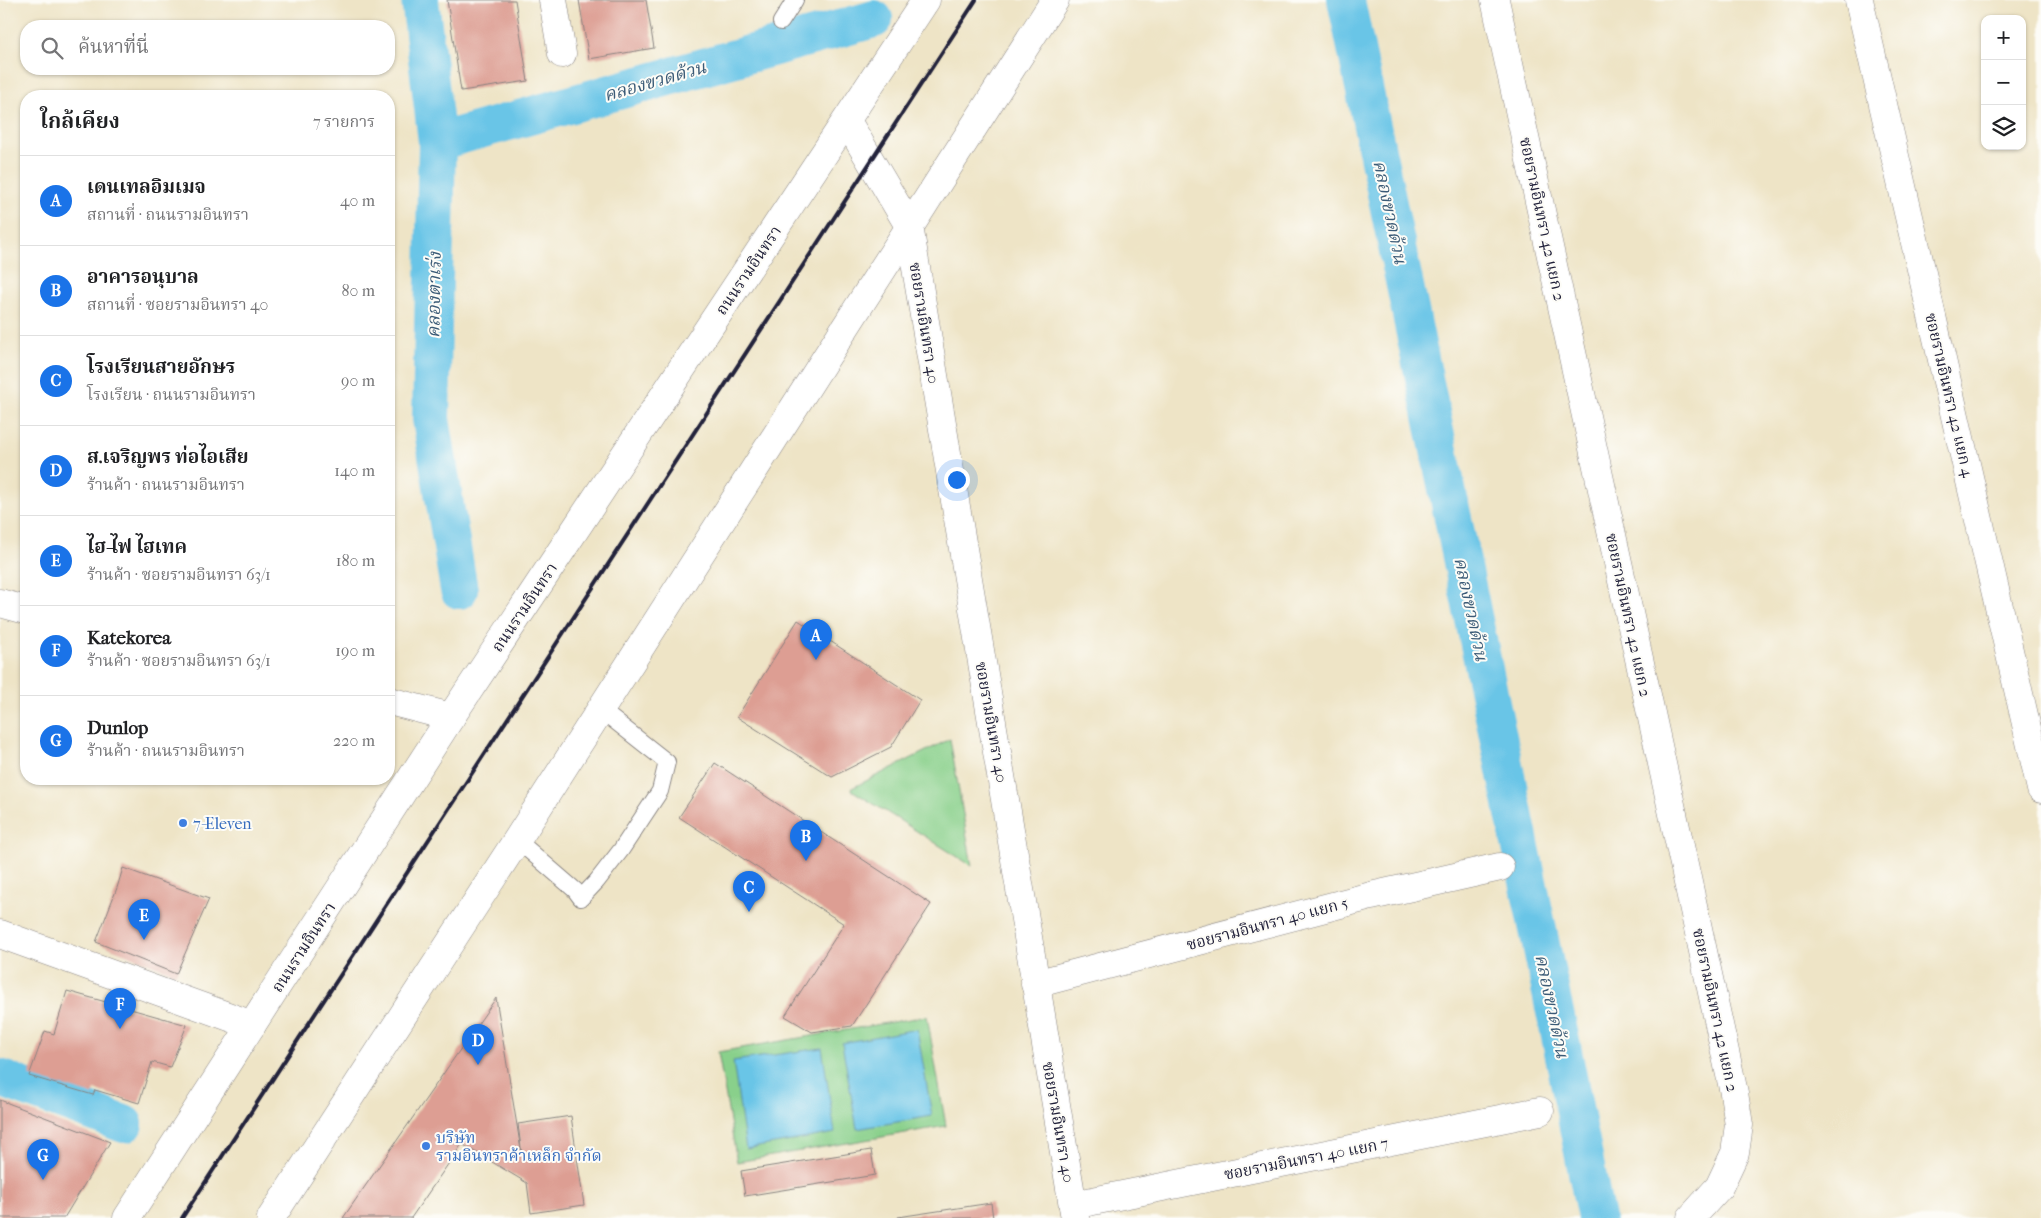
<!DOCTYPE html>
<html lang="th">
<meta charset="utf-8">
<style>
body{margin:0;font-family:"IM FELL French Canon","Noto Serif Thai",serif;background:#f6f6f6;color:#202124}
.controls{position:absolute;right:15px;top:15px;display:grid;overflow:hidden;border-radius:10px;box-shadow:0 1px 4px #0004}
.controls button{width:45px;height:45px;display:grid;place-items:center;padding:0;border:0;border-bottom:1px solid #e0e0e0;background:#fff;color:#202124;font:25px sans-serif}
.you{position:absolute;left:956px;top:479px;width:18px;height:18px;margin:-12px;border:4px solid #fff;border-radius:50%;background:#1a73e8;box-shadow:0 0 0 8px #1a73e833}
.badge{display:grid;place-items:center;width:32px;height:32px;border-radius:50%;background:#1a73e8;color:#fff;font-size:16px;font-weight:700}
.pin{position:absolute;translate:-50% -41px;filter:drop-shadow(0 1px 2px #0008)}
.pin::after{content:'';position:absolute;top:26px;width:18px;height:15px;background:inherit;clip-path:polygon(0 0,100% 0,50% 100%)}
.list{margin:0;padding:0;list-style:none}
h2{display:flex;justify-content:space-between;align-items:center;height:65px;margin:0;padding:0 20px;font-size:21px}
h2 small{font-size:16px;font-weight:400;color:#757577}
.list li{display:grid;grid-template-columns:32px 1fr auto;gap:15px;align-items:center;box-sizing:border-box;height:90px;padding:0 20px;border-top:1px solid #e0e0e0}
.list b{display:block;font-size:19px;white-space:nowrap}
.list p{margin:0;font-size:16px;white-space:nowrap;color:#757577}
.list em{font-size:16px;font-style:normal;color:#757577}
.icon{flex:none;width:28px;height:28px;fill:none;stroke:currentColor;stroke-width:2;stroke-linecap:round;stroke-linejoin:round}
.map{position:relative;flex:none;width:2041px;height:1218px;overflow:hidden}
.search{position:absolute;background:#fff;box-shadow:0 1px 4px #0004;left:20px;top:20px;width:375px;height:55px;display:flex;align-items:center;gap:12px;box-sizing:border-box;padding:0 18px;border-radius:20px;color:#757577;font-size:19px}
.panel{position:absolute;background:#fff;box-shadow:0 1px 4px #0004;left:20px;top:90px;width:375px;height:695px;border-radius:20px}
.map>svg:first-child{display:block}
</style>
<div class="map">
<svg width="2041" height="1218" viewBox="0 0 2041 1218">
<rect width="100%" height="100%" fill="#fdfcf7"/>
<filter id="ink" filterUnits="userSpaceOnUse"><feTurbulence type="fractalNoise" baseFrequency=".02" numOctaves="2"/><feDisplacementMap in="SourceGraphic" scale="10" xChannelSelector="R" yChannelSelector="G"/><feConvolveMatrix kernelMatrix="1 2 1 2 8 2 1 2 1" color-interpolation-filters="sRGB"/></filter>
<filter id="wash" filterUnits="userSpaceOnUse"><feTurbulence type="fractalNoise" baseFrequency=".0096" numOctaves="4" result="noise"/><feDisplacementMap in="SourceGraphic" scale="20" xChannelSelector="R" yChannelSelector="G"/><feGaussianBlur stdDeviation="1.12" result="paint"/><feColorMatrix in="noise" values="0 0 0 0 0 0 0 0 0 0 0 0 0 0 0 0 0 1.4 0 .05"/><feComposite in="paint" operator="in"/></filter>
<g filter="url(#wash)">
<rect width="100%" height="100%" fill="#eee4c6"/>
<g fill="#89d08b" stroke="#567963">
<polygon points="950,739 972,866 850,789"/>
<polygon points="927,1016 946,1126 737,1162 718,1052"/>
</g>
<g fill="#69c5e7" stroke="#467491">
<polygon points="917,1029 932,1116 857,1129 842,1043"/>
<polygon points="822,1048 835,1133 746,1149 733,1061"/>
</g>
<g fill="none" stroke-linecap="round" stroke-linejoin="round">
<g stroke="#69c5e7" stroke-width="38">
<polyline points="420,0 437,142 431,419 459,590"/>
<polyline points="1346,0 1564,1056 1596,1218"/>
<polyline points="437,142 874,19"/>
<polyline points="0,1078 124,1124"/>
</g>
</g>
<g id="blocks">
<g fill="#dd9e93">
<polygon points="447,0 515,0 528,81 461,91"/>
<polygon points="579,0 646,0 654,48 589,59"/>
<polygon points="798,620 920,700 891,747 832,777 737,717"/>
<polygon points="715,763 931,904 852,1026 812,1032 785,1016 844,924 679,817"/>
<polygon points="123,868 209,899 176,974 96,942 117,888"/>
<polygon points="67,991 187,1025 170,1067 152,1062 139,1103 95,1090 93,1095 29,1076 45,1031 54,1034"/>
<polygon points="496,998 522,1156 518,1124 571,1116 584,1205 531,1213 527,1183 462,1144 411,1218 343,1218"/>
<polygon points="0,1100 110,1142 64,1218 0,1218"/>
<polygon points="871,1150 875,1175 745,1196 741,1171"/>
<polygon points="991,1203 993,1218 898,1218 898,1217"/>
</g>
</g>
</g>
<g filter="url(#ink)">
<use href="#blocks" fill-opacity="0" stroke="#888380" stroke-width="1"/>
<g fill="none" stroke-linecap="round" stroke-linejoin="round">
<g stroke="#888380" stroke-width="18">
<g id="lane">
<polyline points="781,22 795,0"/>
<polyline points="517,840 575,890 581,898 597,881 621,850 660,791 667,762 601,710"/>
</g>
</g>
<g stroke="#888380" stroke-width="29">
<g id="street">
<polyline points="553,0 562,54"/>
<polyline points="1495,0 1734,1093 1739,1125 1735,1153 1719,1187 1691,1218"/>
<polyline points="1859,0 2041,789"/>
<polyline points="0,603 26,610"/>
<polyline points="389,701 451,717"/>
<polyline points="0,934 252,1025"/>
<polyline points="1035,984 1371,896 1500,867"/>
<polyline points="1073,1205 1540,1111"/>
</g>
</g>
<g stroke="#888380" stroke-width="29">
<polyline id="secondary" points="909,226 1075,1218"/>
</g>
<g stroke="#888380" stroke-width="29">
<g id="primary">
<polyline points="847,121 909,226"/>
<polyline points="127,1218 451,717 926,0"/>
<polyline points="271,1218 517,840 1055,0"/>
</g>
</g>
<use href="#lane" stroke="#fff" stroke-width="16"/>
<use href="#street" stroke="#fff" stroke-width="28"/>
<use href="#secondary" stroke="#fff" stroke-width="28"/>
<use href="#primary" stroke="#fff" stroke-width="28"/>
<polyline stroke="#22223b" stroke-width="4" points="182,1218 976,0"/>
</g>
</g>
<g fill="#3f7fe0" stroke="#fdfcf7" stroke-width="2">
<circle cx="183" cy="823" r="5"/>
<circle cx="426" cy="1146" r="5"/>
</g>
<g text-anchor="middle" stroke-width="4" stroke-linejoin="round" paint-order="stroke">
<g font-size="16" fill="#22223b" stroke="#fdfcf7">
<text transform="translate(1543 219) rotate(78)" y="6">ซอยรามอินทรา 42 แยก 2</text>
<text transform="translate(748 270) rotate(-56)" y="6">ถนนรามอินทรา</text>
<text transform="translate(925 323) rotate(81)" y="6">ซอยรามอินทรา 40</text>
<text transform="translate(1950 395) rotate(77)" y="6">ซอยรามอินทรา 42 แยก 4</text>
<text transform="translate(524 607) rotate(-56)" y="6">ถนนรามอินทรา</text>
<text transform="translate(1629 615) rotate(78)" y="6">ซอยรามอินทรา 42 แยก 2</text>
<text transform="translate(992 722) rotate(80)" y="6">ซอยรามอินทรา 40</text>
<text transform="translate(1267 923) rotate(-15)" y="6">ซอยรามอินทรา 40 แยก 5</text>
<text transform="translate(303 947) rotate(-57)" y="6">ถนนรามอินทรา</text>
<text transform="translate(1716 1010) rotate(78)" y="6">ซอยรามอินทรา 42 แยก 2</text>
<text transform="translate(1059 1122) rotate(80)" y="6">ซอยรามอินทรา 40</text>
<text transform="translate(1306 1158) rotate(-11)" y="6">ซอยรามอินทรา 40 แยก 7</text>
</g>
<g font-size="16" fill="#366cbe" stroke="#fdfcf7" text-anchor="start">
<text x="193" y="829">7-Eleven</text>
<text x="436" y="1143">บริษัท<tspan x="436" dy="18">รามอินทราค้าเหล็ก จำกัด</tspan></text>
</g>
<g font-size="18" font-style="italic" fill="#3b5b77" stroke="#fdfcf7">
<text transform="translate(655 81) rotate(-16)" y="6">คลองขวดด้วน</text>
<text transform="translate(1390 212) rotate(78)" y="6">คลองขวดด้วน</text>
<text transform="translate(434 295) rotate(-89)" y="6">คลองตาเร่ง</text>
<text transform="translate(1471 609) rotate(78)" y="6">คลองขวดด้วน</text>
<text transform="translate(1552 1006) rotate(78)" y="6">คลองขวดด้วน</text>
</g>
</g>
</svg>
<div class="controls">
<button>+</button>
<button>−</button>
<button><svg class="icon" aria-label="layers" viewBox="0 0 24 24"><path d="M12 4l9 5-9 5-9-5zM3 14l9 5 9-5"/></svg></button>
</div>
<div class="you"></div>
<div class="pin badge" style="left:816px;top:660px">A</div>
<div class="pin badge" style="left:806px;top:861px">B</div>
<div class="pin badge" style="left:749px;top:912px">C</div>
<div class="pin badge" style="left:478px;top:1065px">D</div>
<div class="pin badge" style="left:144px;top:940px">E</div>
<div class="pin badge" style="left:120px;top:1029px">F</div>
<div class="pin badge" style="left:43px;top:1180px">G</div>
<div class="search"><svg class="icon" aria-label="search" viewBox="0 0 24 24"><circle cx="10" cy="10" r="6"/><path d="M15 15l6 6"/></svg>ค้นหาที่นี่</div>
<section class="panel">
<h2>ใกล้เคียง<small>7 รายการ</small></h2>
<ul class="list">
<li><span class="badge">A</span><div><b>เดนเทลอิมเมจ</b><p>สถานที่ · ถนนรามอินทรา</p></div><em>40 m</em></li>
<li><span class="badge">B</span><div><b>อาคารอนุบาล</b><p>สถานที่ · ซอยรามอินทรา 40</p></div><em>80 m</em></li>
<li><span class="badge">C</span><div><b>โรงเรียนสายอักษร</b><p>โรงเรียน · ถนนรามอินทรา</p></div><em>90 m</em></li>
<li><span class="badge">D</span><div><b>ส.เจริญพร ท่อไอเสีย</b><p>ร้านค้า · ถนนรามอินทรา</p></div><em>140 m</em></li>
<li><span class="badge">E</span><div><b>ไฮ-ไฟ ไฮเทค</b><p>ร้านค้า · ซอยรามอินทรา 63/1</p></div><em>180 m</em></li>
<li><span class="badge">F</span><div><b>Katekorea</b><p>ร้านค้า · ซอยรามอินทรา 63/1</p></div><em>190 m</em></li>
<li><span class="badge">G</span><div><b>Dunlop</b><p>ร้านค้า · ถนนรามอินทรา</p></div><em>220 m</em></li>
</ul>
</section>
</div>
